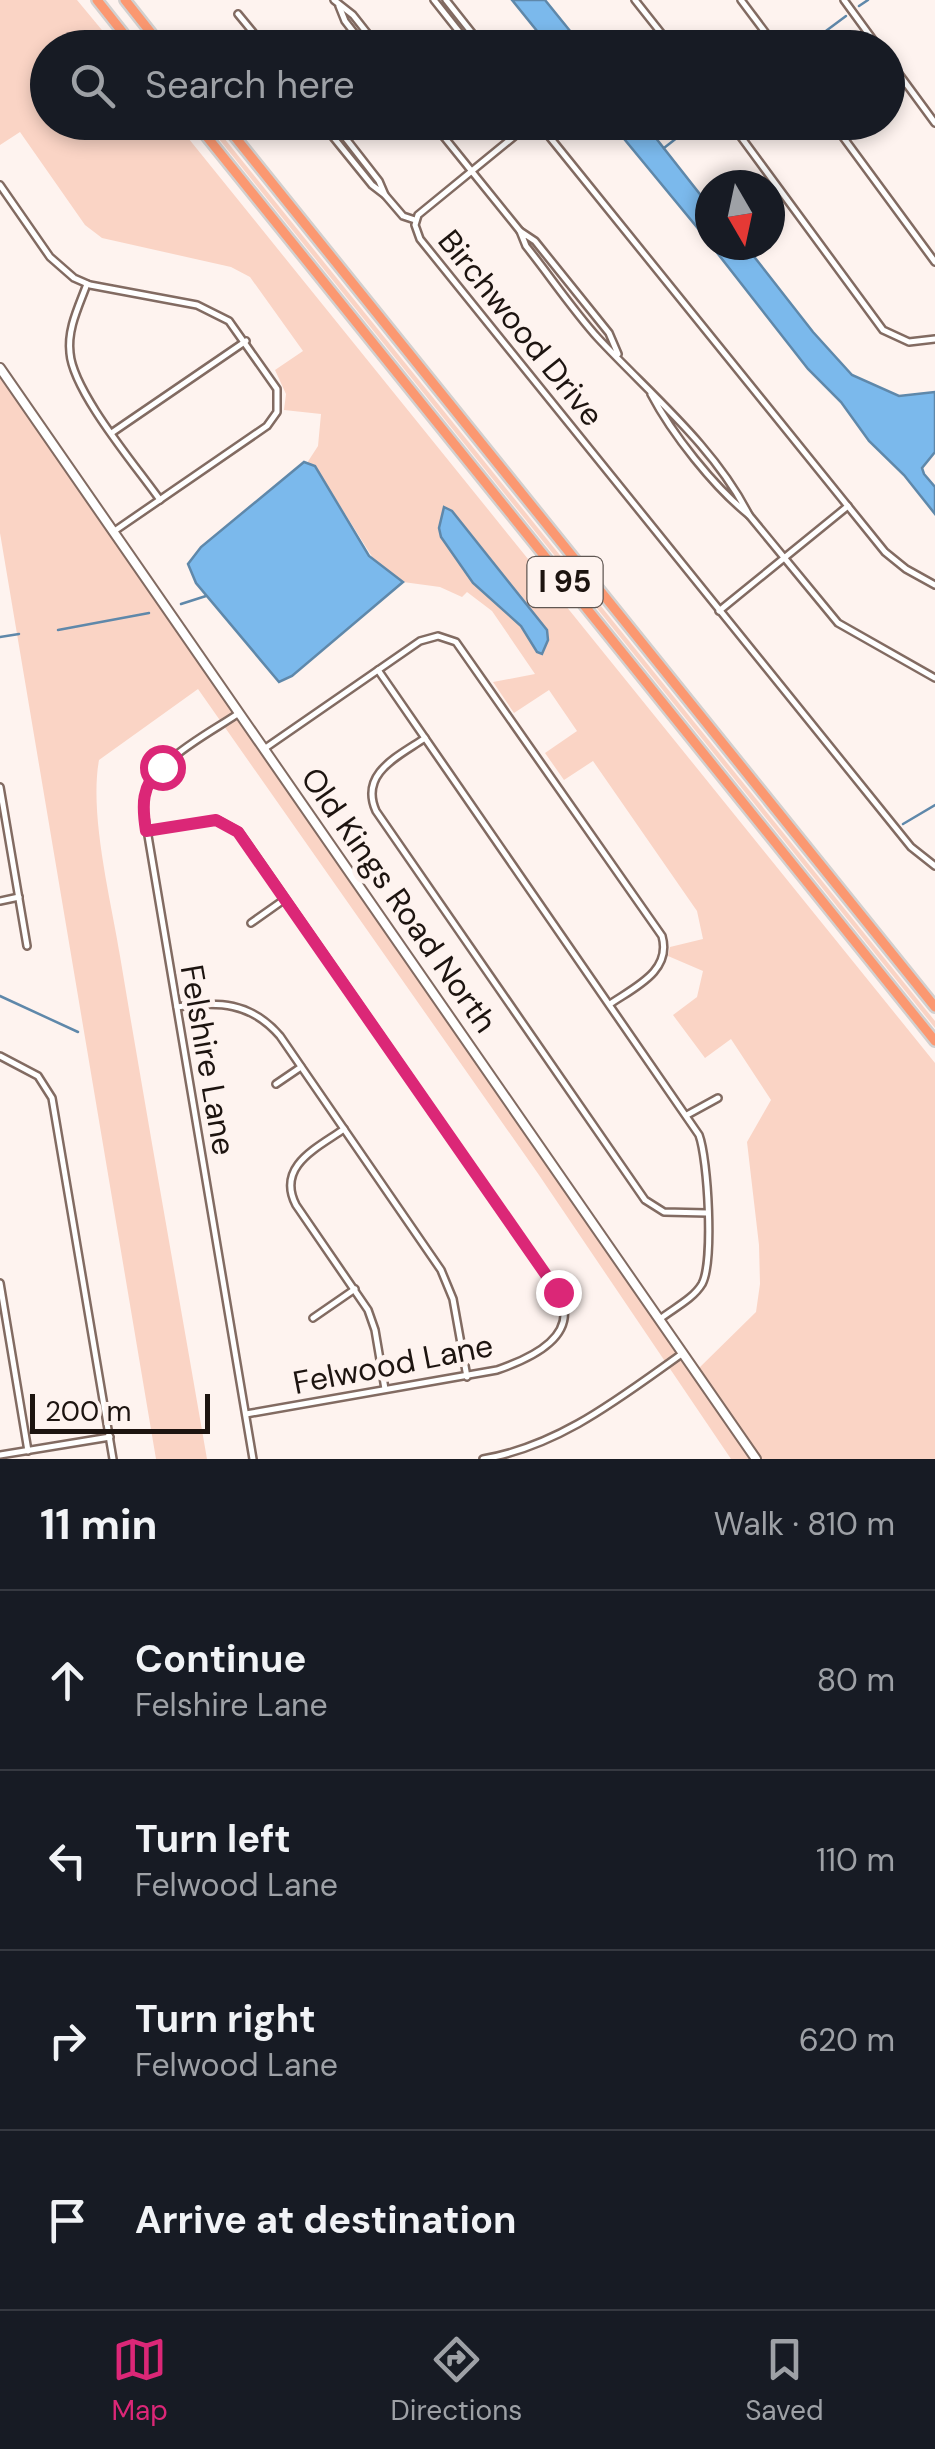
<!DOCTYPE html>
<meta charset="utf-8">
<style>
body{margin:0;font-family:"DM Sans",sans-serif;background:#20242c;color:#f1f3f6}
.compass{position:absolute;left:695px;top:170px;width:90px;height:90px;border-radius:50%;background:#171b24;box-shadow:0 5px 15px #0003;rotate:171deg}
.scale{position:absolute;left:30px;bottom:25px;width:180px;box-sizing:border-box;padding-left:10px;border:5px solid #1d1410;border-top:0;font-size:28px;line-height:35px;white-space:nowrap;color:#1d1410;-webkit-text-stroke:8px #fef3ef;paint-order:stroke}
.stop{position:absolute;width:30px;height:30px;margin:-22px;border:8px solid #db2777;border-radius:50%;background:#fff}
.stop.end{background:#db2777;border-color:#fff;box-shadow:0 2px 10px #0008}
.list{margin:0;padding:0;list-style:none}
h2{display:flex;justify-content:space-between;align-items:center;height:130px;margin:0;padding:0 40px;font-size:42px}
h2 small{font-size:32px;font-weight:400;color:#9ea1a6}
.list li{display:grid;grid-template-columns:65px 1fr auto;gap:30px;align-items:center;box-sizing:border-box;height:180px;padding:0 40px;border-top:2px solid #363941}
.list b{display:block;font-size:38px;white-space:nowrap}
.list p{margin:0;font-size:32px;white-space:nowrap;color:#9ea1a6}
.list em{font-size:32px;font-style:normal;color:#9ea1a6}
.icon{flex:none;width:55px;height:55px;fill:none;stroke:currentColor;stroke-width:2;stroke-linecap:round;stroke-linejoin:round}
.map{position:relative;flex:none;width:935px;height:1459px;overflow:hidden}
.search{position:absolute;background:#171b24;box-shadow:0 5px 15px #0003;left:30px;right:30px;top:30px;height:110px;display:flex;align-items:center;gap:25px;box-sizing:border-box;padding:0 35px;border-radius:55px;color:#9ea1a6;font-size:38px}
.sheet{height:850px;background:#171b24}
nav{display:flex;justify-content:space-around;align-items:center;box-sizing:border-box;height:140px;border-top:2px solid #363941;background:#171b24;font-size:28px;color:#9ea1a6}
nav a{display:grid;justify-items:center;gap:5px}
nav .on{color:#db2777}
.map>svg:first-child{display:block}
</style>
<div class="map">
<svg width="935" height="1459" viewBox="0 0 935 1459">
<rect width="100%" height="100%" fill="#fef3ef"/>
<g fill="#fad4c5">
<polygon points="0,0 77,0 116,47 48,48 48,122 176,123 935,1063 935,1459 760,1459 698,1369 756,1312 760,1284 759,1245 747,1142 771,1100 731,1039 705,1058 673,1015 697,997 703,971 668,956 670,947 703,939 697,911 593,761 564,780 545,753 577,731 549,690 514,713 493,682 535,674 492,611 467,592 462,597 440,587 403,582 376,563 315,466 307,463 318,446 321,414 284,410 286,394 275,370 303,351 250,277 231,267 102,238 85,225 20,132 0,145"/>
<polygon points="206,123 212,123 935,1021 935,1028"/>
<path d="M0,374L752,1459H731L539,1175L198,689L99,760C89,815 111,900 120,956C148,1124 178,1291 207,1459H156L0,533Z"/>
</g>
<g fill="#7bb9ec" stroke="#5f88aa" stroke-width="2.5">
<polygon points="512,0 545,0 583,47 550,47"/>
<polygon points="611,123 644,123 710,207 710,243"/>
<polygon points="711,245 745,245 813,332 852,375 899,396 935,392 935,452 922,468 924,474 935,487 935,514 904,475 869,441 841,402 808,369"/>
<polygon points="304,462 315,466 369,556 403,582 292,676 279,682 196,583 188,564 201,547"/>
<polygon points="444,507 452,511 547,630 548,640 542,654 537,652 521,626 473,583 441,537 439,528"/>
</g>
<g fill="none" stroke-linecap="round" stroke-linejoin="round">
<g stroke="#5f88aa" stroke-width="2.5">
<polyline points="859,6 868,0"/>
<polyline points="803,48 846,16"/>
<polyline points="664,148 697,122"/>
<polyline points="181,604 206,596"/>
<polyline points="58,630 149,613"/>
<polyline points="0,637 19,634"/>
<polyline points="903,824 935,805"/>
<polyline points="0,996 78,1032"/>
</g>
<g stroke="#826b62" stroke-width="10">
<g id="street">
<polyline points="334,0 353,15 379,48"/>
<polyline points="434,0 472,48"/>
<polyline points="446,0 484,48"/>
<polyline points="635,0 673,48"/>
<polyline points="741,0 777,48"/>
<polyline points="844,0 879,48"/>
<polyline points="339,6 345,21 366,48"/>
<polyline points="238,14 266,48"/>
<polyline points="888,59 935,123"/>
<polyline points="321,122 372,185 385,195 379,181 333,122"/>
<polyline points="730,122 883,330 909,342 935,339"/>
<polyline points="832,122 935,262"/>
<polyline points="436,127 520,231"/>
<polyline points="0,185 50,257 74,278 90,285 197,305 229,321 277,389 277,412 267,426 113,532"/>
<polyline points="385,195 403,216 415,220"/>
<path d="M87,284C79,306 67,329 70,353C73,392 136,466 160,500"/>
<path d="M618,354L609,333L535,241L520,231L526,246C550,276 572,309 598,338C650,394 714,446 749,515C714,487 672,434 651,394"/>
<polyline points="113,432 246,341"/>
<polyline points="749,515 838,623 935,678"/>
<polyline points="935,585 906,569 885,552 544,130 532,126 522,130 418,215 415,225 420,239 911,847 935,866"/>
<polyline points="719,611 848,506"/>
<path d="M378,670L699,1135C708,1159 714,1262 702,1284C693,1299 674,1308 660,1319"/>
<path d="M239,713C207,735 145,764 143,806L253,1459"/>
<path d="M425,738C399,756 359,773 376,811L645,1200L664,1212L707,1213"/>
<path d="M264,749L420,641L438,636L456,642L662,936C672,971 635,987 610,1004"/>
<polyline points="0,787 27,946"/>
<path d="M147,831L217,820L239,832L558,1292C582,1335 532,1358 497,1370L246,1414"/>
<polyline points="0,901 19,897"/>
<polyline points="251,923 285,899"/>
<path d="M177,1007C218,1001 251,1002 280,1036L441,1270L453,1299L467,1377"/>
<polyline points="0,1056 38,1076 52,1098 113,1459"/>
<polyline points="276,1084 301,1067"/>
<polyline points="687,1115 718,1098"/>
<path d="M344,1129C317,1148 276,1166 296,1205L368,1310L375,1330L385,1389"/>
<polyline points="0,1283 28,1451"/>
<polyline points="313,1318 355,1289"/>
<polyline points="0,1455 110,1437"/>
<path d="M483,1459C560,1446 621,1397 683,1353"/>
</g>
</g>
<g stroke="#826b62" stroke-width="12">
<polyline id="secondary" points="0,368 756,1459"/>
</g>
<g stroke="#d2d0cf" stroke-width="14">
<g id="highway">
<polyline points="97,0 135,48"/>
<polyline points="125,0 163,48"/>
<polyline points="195,122 935,1041"/>
<polyline points="223,122 935,1007"/>
</g>
</g>
<use href="#street" stroke="#fff" stroke-width="5"/>
<use href="#secondary" stroke="#fff" stroke-width="8"/>
<use href="#highway" stroke="#fb9871" stroke-width="9"/>
</g>
<g fill="none" stroke-linecap="round" stroke-linejoin="round">
<path stroke="#db2777" stroke-width="12" d="M162,767C141,785 142,806 146,831L216,820L238,832L558,1292"/>
</g>
<g text-anchor="middle" stroke-width="10" stroke-linejoin="round" paint-order="stroke">
<rect fill="#fef3ef" stroke="#605753" stroke-width="2.5" x="527.5" y="557" width="75" height="50" rx="8"/>
<g font-size="30" font-weight="bold" fill="#1d1410">
<text x="565" y="592">I 95</text>
</g>
<g font-size="32" fill="#1d1410" stroke="#fef3ef">
<text transform="translate(521 328) rotate(51)" y="11">Birchwood Drive</text>
<text transform="translate(399 900) rotate(55)" y="11">Old Kings Road North</text>
<text transform="translate(208 1060) rotate(80)" y="11">Felshire Lane</text>
<text transform="translate(393 1364) rotate(-11)" y="11">Felwood Lane</text>
</g>
</g>
</svg>
<svg class="compass" viewBox="-18 -18 36 36"><path d="M0-13l5 13h-10z" fill="#e53935"/><path d="M0 13l5-13h-10z" fill="#9ea1a6"/></svg>
<div class="scale">200 m</div>
<div class="stop" style="left:162px;top:767px"></div>
<div class="stop end" style="left:558px;top:1292px"></div>
<div class="search"><svg class="icon" aria-label="search" viewBox="0 0 24 24"><circle cx="10" cy="10" r="6"/><path d="M15 15l6 6"/></svg>Search here</div>
</div>
<section class="sheet">
<h2>11 min<small>Walk · 810 m</small></h2>
<ul class="list">
<li><svg class="icon" aria-label="ahead" viewBox="0 0 24 24"><path d="M12 20V5M6 11l6-6 6 6"/></svg><div><b>Continue</b><p>Felshire Lane</p></div><em>80 m</em></li>
<li><svg class="icon" aria-label="left" viewBox="0 0 24 24"><path d="M17 20v-9H6M10 6l-5 5 5 5"/></svg><div><b>Turn left</b><p>Felwood Lane</p></div><em>110 m</em></li>
<li><svg class="icon" aria-label="right" viewBox="0 0 24 24"><path d="M7 20v-9h11M14 6l5 5-5 5"/></svg><div><b>Turn right</b><p>Felwood Lane</p></div><em>620 m</em></li>
<li><svg class="icon" aria-label="arrive" viewBox="0 0 24 24"><path d="M6 21V4h12l-3 4 3 4H6"/></svg><div><b>Arrive at destination</b></div></li>
</ul>
</section>
<nav>
<a class="on"><svg class="icon" aria-label="map" viewBox="0 0 24 24"><path d="M3 6l6-2 6 2 6-2v14l-6 2-6-2-6 2zM9 4v14M15 6v14"/></svg>Map</a>
<a><svg class="icon" aria-label="directions" viewBox="0 0 24 24"><path d="M12 3l9 9-9 9-9-9zM9 14v-3h6M13 9l2 2-2 2"/></svg>Directions</a>
<a><svg class="icon" aria-label="saved" viewBox="0 0 24 24"><path d="M7 4h10v16l-5-4-5 4z"/></svg>Saved</a>
</nav>
